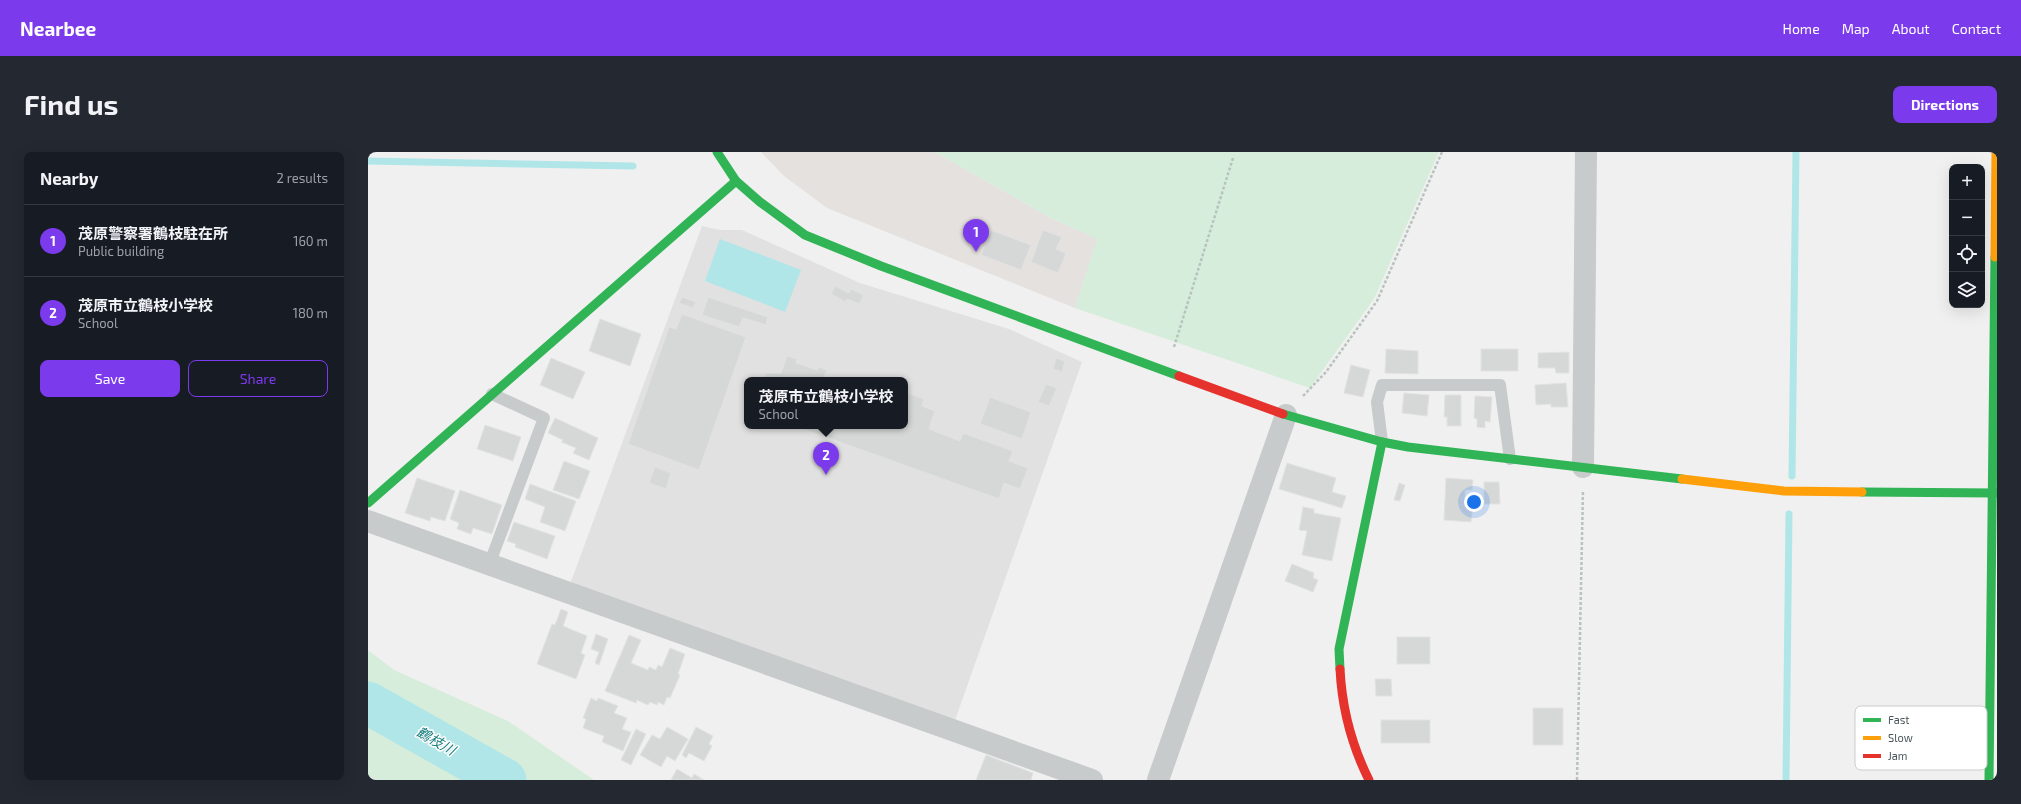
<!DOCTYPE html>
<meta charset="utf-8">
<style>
body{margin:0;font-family:"Exo 2","Noto Sans JP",sans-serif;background:#242831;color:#f1f3f6}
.controls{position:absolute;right:12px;top:12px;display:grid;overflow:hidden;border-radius:8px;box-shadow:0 4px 16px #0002}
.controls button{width:36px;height:36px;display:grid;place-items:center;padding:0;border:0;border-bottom:1px solid #363941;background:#171b24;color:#f1f3f6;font:20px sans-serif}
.you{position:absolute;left:1106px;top:350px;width:14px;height:14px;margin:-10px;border:3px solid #fff;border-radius:50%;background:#1a73e8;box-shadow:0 0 0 6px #1a73e833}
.badge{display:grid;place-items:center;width:26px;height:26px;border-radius:50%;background:#7c3aed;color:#fff;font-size:13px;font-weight:700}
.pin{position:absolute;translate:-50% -33px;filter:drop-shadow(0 1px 2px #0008)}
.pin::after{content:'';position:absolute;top:21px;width:14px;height:12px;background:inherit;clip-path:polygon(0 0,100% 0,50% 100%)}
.popup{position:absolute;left:376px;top:225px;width:164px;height:52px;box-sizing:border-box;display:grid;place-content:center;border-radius:8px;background:#171b24;filter:drop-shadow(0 1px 3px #0005);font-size:13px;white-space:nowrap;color:#9ea1a6}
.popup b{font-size:15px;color:#f1f3f6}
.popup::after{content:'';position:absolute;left:50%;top:100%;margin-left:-8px;border:8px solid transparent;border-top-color:#171b24}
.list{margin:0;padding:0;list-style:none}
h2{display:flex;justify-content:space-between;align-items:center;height:52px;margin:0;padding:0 16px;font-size:17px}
h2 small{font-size:13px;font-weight:400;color:#9ea1a6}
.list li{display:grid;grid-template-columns:26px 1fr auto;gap:12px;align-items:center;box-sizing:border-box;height:72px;padding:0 16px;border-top:1px solid #363941}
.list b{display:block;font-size:15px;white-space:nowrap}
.list p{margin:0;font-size:13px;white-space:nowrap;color:#9ea1a6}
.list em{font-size:13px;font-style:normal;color:#9ea1a6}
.actions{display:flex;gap:8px;padding:12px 16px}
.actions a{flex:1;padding:9px 0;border:1px solid #7c3aed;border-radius:8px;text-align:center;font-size:14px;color:#7c3aed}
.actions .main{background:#7c3aed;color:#fff}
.icon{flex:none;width:22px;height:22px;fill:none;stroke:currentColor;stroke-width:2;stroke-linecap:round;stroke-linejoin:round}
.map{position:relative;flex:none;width:1629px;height:628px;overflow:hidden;border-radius:8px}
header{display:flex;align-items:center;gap:24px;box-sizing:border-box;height:56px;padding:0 20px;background:#7c3aed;color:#fff}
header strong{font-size:19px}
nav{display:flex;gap:22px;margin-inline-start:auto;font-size:14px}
.intro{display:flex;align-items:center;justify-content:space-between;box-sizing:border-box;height:96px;padding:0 24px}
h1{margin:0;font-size:28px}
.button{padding:10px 18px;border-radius:8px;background:#7c3aed;color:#fff;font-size:14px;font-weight:700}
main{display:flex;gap:24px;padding:0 24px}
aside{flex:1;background:#171b24;border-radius:8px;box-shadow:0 4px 16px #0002}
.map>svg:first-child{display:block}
</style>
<header>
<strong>Nearbee</strong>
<nav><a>Home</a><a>Map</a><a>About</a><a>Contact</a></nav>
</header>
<div class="intro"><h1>Find us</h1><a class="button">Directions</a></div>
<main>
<aside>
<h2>Nearby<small>2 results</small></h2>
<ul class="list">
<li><span class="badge">1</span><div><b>茂原警察署鶴枝駐在所</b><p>Public building</p></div><em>160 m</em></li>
<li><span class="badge">2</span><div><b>茂原市立鶴枝小学校</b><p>School</p></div><em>180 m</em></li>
</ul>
<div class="actions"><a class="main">Save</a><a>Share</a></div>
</aside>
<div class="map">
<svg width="1629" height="628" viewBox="0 0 1629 628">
<rect width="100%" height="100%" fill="#f0f0f0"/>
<polygon fill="#e4e1df" points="393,0 567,0 683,66 730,87 707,156 459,56 416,24"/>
<path fill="#e2e1e2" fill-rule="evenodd" d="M334,74L352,78H374L492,131L641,177L714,210L586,571L201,435ZM379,228H537V274H379Z"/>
<g fill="#d7eddb">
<polygon points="567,0 1071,0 1006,147 942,236 707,156 729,87 683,66"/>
<polygon points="0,498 26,518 140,569 226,628 8,628 0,624"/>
</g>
<polygon fill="#b0e6e7" points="352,87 433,118 417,160 337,129"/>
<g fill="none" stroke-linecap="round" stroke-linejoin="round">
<g stroke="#b0e6e7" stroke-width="7">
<polyline points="0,9 265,14"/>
<polyline points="1424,324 1428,0"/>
<polyline points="1418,628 1421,362"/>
</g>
<polyline stroke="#b0e6e7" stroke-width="43" points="0,551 137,628"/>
</g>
<g fill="#d6d8d8" stroke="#e2e2e3">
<polygon points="623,78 663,93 653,118 613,103"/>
<polygon points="675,78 694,85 688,97 698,101 690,121 663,110"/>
<polygon points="467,134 481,141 483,137 496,143 491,152 479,147 478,150 463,142"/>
<polygon points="314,145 328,150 325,156 311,151"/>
<polygon points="340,145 400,165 398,173 375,166 371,175 334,163"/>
<polygon points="314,162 378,185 331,318 260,292 301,175 308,177"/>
<polygon points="232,167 273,182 262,214 221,199"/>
<polygon points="1018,197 1050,199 1050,222 1017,221"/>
<rect x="1113" y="197" width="37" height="22"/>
<polygon points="1201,200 1201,221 1188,221 1187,216 1170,216 1170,201"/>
<polygon points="419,204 429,207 428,211 449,218 451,215 459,218 456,225 464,228 396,228 398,221 413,221"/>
<polygon points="183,206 217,220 205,247 172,233"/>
<polygon points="688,206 697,209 694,220 685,217"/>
<polygon points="983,213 1002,218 995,245 976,241"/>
<polygon points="1198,231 1200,255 1183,255 1183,252 1168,253 1167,233"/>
<polygon points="678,232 689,236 681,254 670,250"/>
<polygon points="537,240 556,247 554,254 567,259 561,277 592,289 595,281 645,299 641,309 660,316 652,337 636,331 631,347 427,274 537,274"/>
<polygon points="1036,241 1061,243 1059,264 1034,261"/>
<polygon points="1077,243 1093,243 1093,274 1079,274 1079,265 1076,265"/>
<polygon points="1107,244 1124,245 1122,270 1117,269 1117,276 1109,275 1109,267 1106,266"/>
<polygon points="622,245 663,260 654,287 612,272"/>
<polygon points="187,266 230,286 221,308 205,301 208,296 193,290 195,288 180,281"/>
<polygon points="117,273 153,285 145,309 109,297"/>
<polygon points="196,309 222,319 211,347 185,338"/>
<polygon points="919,311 968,326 964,340 978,344 974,356 911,337"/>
<polygon points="287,315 303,321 298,337 281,331"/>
<polygon points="49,326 87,339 77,369 63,365 62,369 37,361"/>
<polygon points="1078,326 1105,328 1104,338 1097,338 1097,351 1105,352 1103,370 1076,368"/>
<polygon points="1116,330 1131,330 1132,352 1116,352"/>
<polygon points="1031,331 1037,333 1032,349 1026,348"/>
<polygon points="162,332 208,349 197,379 172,370 177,355 157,347"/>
<polygon points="92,338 134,353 124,382 105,376 103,382 89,377 91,371 82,367"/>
<polygon points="935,355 946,357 946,361 973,366 964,409 934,403 939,379 931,378"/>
<polygon points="146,370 187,384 179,407 147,395 148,392 139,389"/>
<polygon points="924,412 946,421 945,426 950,428 945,440 917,429"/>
<polygon points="193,457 200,460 195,474 219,484 213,501 217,503 208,527 169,512 184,472 187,473"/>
<polygon points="228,482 240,487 231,513 227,511 231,500 223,497"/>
<polygon points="261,483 273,488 263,511 280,518 281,515 288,518 290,513 294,515 302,496 317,502 310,522 312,523 302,546 299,545 296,553 290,550 289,553 282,550 280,553 269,548 268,551 237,539"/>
<rect x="1029" y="485" width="33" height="27"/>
<polygon points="1007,527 1023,527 1024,544 1008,544"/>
<polygon points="223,546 229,549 230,546 250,554 246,561 259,566 254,577 263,580 255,599 234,590 236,584 215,576 218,567 215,566"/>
<rect x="1165" y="556" width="30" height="37"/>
<rect x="1013" y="568" width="49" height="23"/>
<polygon points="299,575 320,587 307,609 299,604 293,615 272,603 284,583 292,587"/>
<polygon points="328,575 345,584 341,592 344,594 336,609 321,601 318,606 314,603"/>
<polygon points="268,577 278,582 263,613 253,608"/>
<polygon points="618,603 665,621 663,628 608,628"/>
<polygon points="309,617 324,626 326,622 336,628 303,628"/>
</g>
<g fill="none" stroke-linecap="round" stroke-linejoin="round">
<g stroke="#b8c3bd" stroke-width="2.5" stroke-dasharray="3 2" stroke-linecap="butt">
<polyline points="806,195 865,6"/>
<polyline points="935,244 958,220 1009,149 1074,0"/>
<polyline points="1209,628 1215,338"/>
</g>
<g stroke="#c8cbcb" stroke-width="12">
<polyline points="1014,290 1009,250 1014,233 1132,233 1142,307"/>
<polyline points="121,413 176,266 124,242"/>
</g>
<g stroke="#c8cbcb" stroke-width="22">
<polyline points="1215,315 1218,0"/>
<polyline points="0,369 724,628"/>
<polyline points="790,628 918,263"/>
</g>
<g stroke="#30b455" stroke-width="9">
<polyline points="349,0 368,29 392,50 437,83 513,114 811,224"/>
<polyline points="915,262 1014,290 1040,295 1314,327"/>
<polyline points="1494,340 1629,341"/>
<polyline points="0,351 368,29"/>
<polyline points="972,517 971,497 1014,290"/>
<polyline points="1621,628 1627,105"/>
</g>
<g stroke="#ff9f0a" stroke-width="9">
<polyline points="1627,105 1628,0"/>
<polyline points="1314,327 1416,339 1494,340"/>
</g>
<g stroke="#e5322d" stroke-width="9">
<polyline points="811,224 915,262"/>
<path d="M972,517C974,557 983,592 1001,628"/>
</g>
</g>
<g text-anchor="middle" stroke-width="3" stroke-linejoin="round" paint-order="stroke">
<g font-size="14" font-style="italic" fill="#1a7f7f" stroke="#fff">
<text transform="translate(68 589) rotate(30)" y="5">鶴枝川</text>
</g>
</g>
<rect x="1487" y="554" width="132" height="64" rx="6" fill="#fff" stroke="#c8ccce" stroke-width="1"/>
<rect x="1495" y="566" width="18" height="4" fill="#30b455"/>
<rect x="1495" y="584" width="18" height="4" fill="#ff9f0a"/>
<rect x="1495" y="602" width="18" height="4" fill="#e5322d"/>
<g font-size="11" fill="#49565a">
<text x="1520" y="572">Fast</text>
<text x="1520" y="590">Slow</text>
<text x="1520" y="608">Jam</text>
</g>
</svg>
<div class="controls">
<button>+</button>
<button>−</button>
<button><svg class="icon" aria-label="locate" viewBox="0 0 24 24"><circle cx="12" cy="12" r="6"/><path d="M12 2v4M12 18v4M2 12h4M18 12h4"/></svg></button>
<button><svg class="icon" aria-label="layers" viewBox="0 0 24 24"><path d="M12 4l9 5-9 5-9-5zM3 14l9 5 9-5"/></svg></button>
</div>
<div class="you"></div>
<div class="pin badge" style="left:608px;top:100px">1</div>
<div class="pin badge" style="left:458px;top:323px">2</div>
<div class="popup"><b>茂原市立鶴枝小学校</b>School</div>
</div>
</main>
